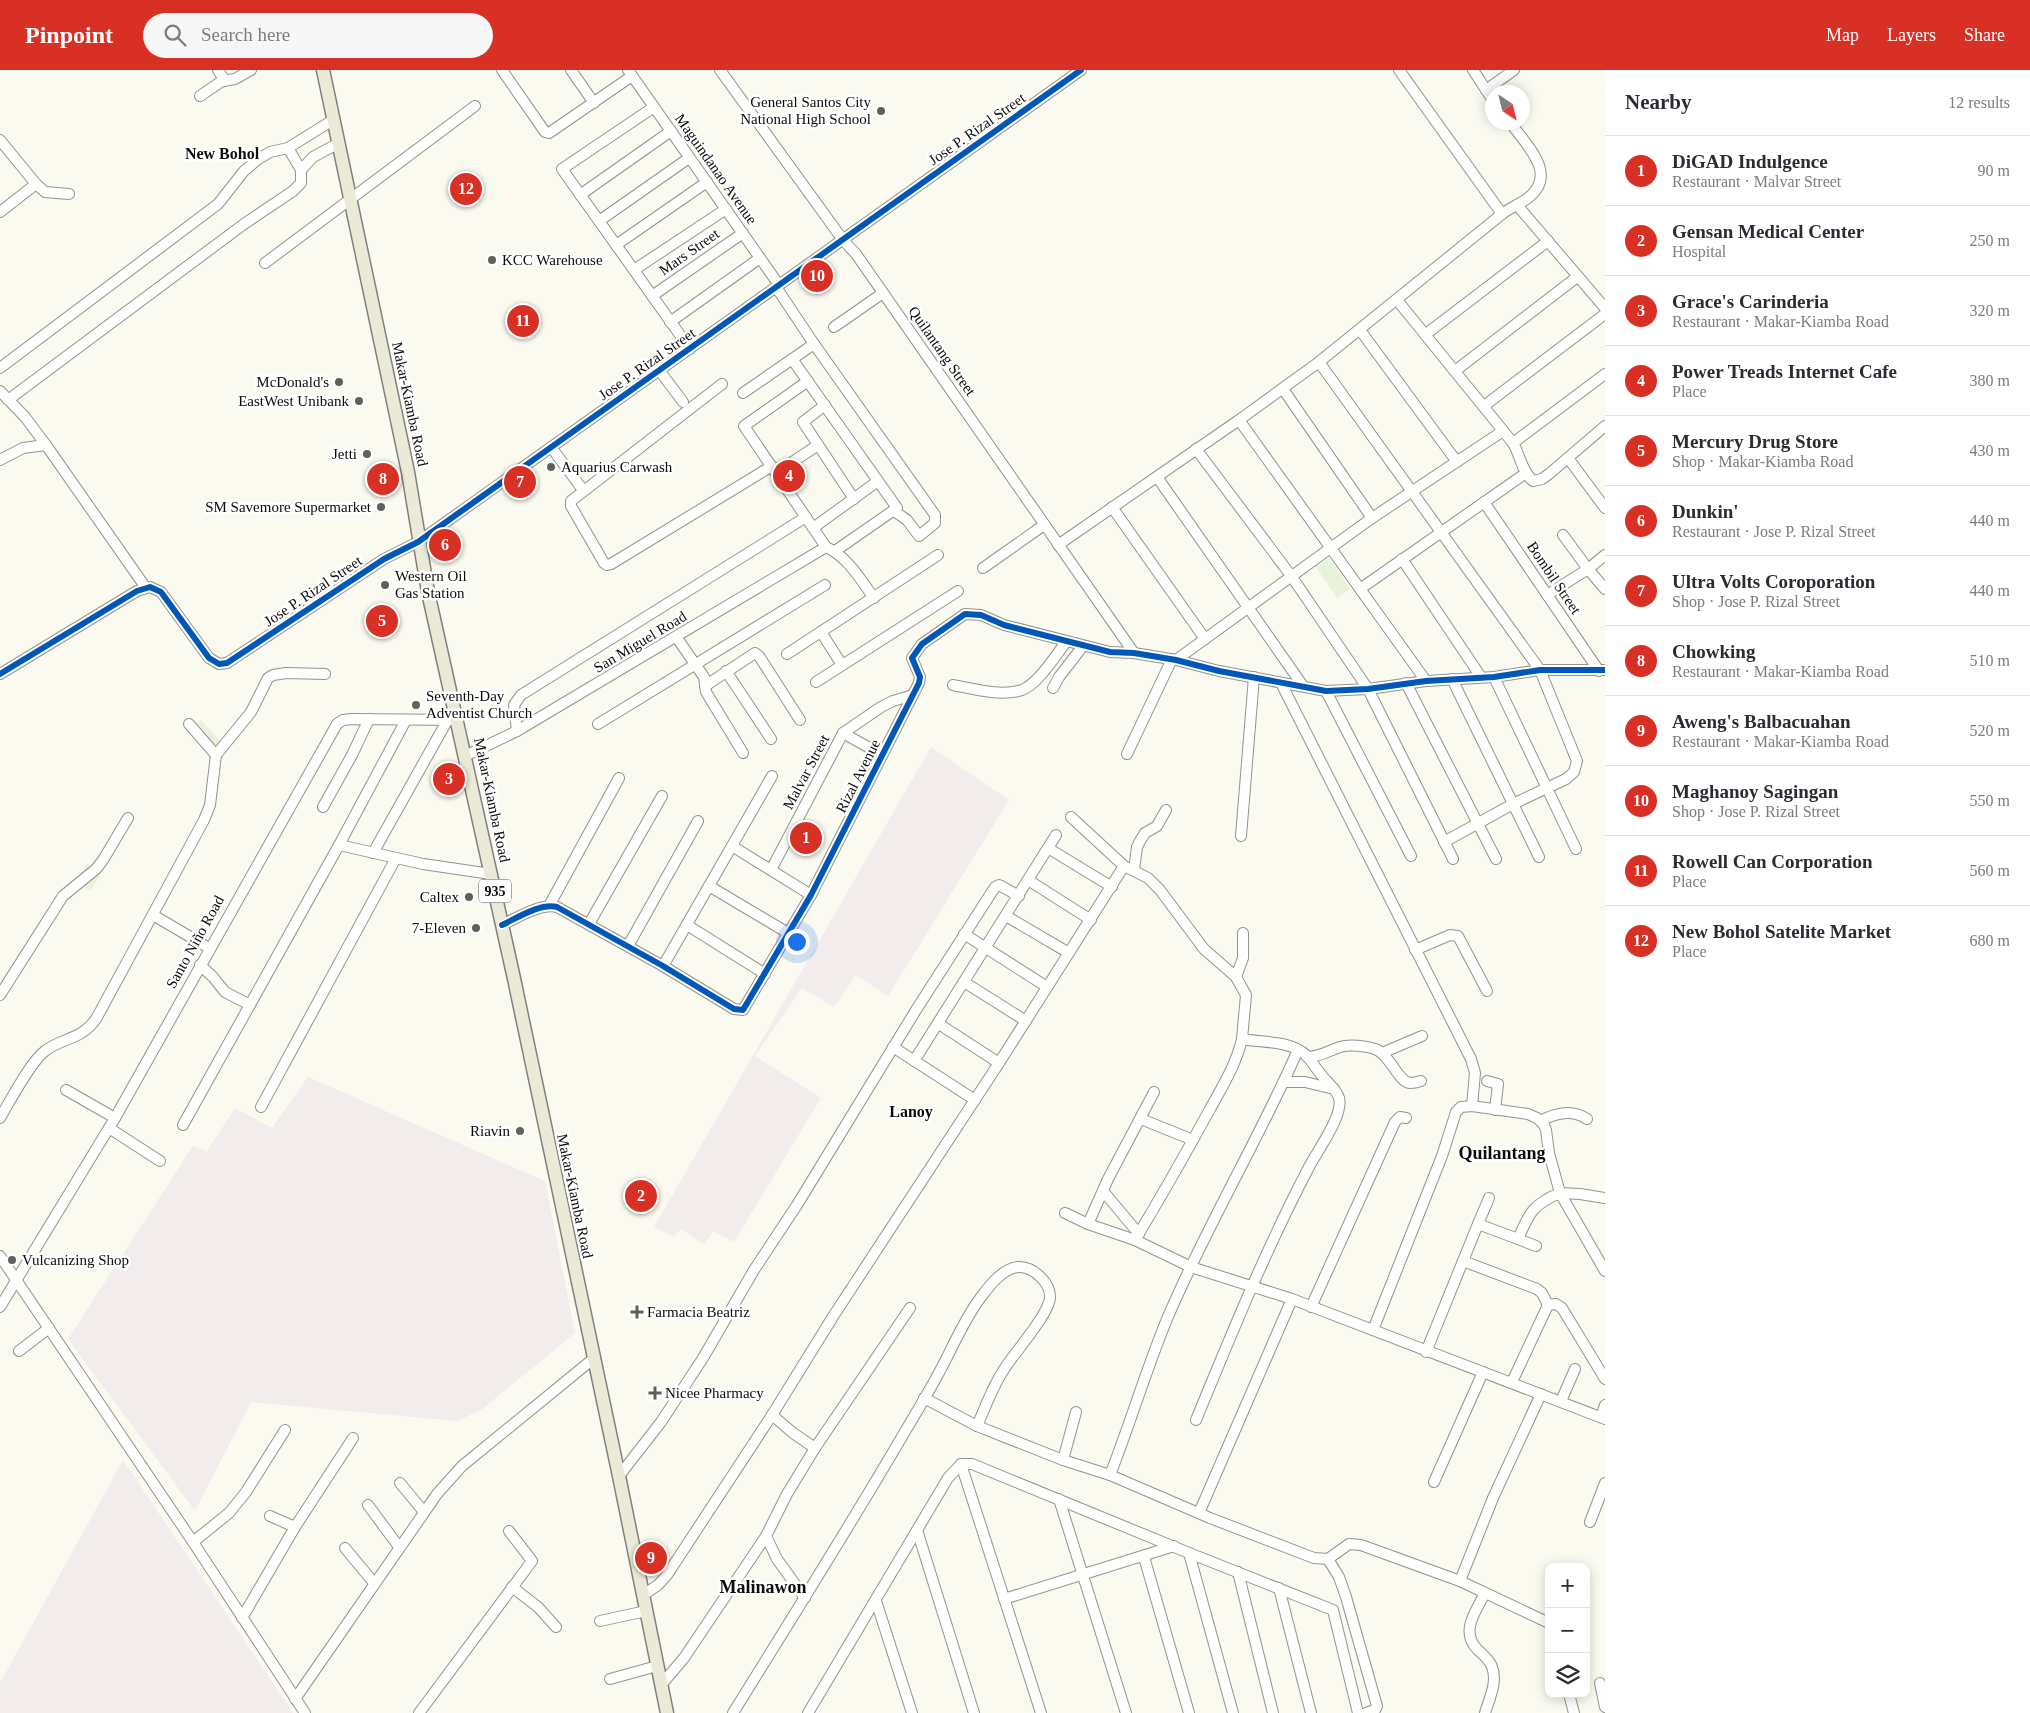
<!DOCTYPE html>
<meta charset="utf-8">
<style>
body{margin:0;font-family:"Times New Roman",serif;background:#f7f7f7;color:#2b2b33}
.controls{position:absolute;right:15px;bottom:15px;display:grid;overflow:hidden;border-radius:10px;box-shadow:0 2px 12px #0003}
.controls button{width:45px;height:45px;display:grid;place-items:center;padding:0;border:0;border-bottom:1px solid #e1e1e2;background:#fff;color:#2b2b33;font:25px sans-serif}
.compass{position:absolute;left:1485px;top:15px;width:45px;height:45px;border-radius:50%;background:#fff;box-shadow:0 2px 12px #0003;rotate:145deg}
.you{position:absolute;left:796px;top:871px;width:18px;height:18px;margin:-12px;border:4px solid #fff;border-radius:50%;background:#1a73e8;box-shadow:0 0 0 8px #1a73e833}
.badge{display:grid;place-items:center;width:32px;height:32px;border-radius:50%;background:#d93025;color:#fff;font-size:16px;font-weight:700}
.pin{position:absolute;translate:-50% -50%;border:2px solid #fff;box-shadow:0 1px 5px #0006}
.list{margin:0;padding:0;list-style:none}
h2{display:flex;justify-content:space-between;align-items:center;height:65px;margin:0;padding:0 20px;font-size:21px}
h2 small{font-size:16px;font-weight:400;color:#7c7c81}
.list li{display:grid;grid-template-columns:32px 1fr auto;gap:15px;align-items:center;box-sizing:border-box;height:70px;padding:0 20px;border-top:1px solid #e1e1e2}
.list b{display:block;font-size:19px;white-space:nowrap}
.list p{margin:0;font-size:16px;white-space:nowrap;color:#7c7c81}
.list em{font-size:16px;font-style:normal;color:#7c7c81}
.icon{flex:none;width:28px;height:28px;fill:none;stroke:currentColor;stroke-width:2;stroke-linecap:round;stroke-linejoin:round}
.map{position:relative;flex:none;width:1605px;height:1643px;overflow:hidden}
header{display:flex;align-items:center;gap:30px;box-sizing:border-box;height:70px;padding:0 25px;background:#d93025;color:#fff}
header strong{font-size:24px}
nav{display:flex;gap:28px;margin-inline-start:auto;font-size:18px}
.search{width:350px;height:45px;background:#f7f7f7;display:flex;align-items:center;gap:12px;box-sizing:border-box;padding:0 18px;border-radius:28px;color:#7c7c81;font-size:19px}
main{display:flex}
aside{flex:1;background:#fff}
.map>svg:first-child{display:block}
</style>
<header>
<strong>Pinpoint</strong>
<div class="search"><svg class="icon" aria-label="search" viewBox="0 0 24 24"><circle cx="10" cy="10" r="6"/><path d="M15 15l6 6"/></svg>Search here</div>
<nav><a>Map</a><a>Layers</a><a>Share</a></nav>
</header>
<main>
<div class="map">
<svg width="1605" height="1643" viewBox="0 0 1605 1643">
<rect width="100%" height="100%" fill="#fafaf0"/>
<g fill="#f2eced">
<polygon points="931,677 1009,730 888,926 856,905 834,937 802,918 755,986 821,1028 734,1172 713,1161 704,1174 681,1159 674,1167 654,1157"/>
<polygon points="308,1007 545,1111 575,1263 481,1340 457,1351 251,1332 195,1441 68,1269 193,1076 207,1081 235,1038 272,1058"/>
<polygon points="123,1390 293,1643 0,1643 0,1613"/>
</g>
<g fill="#e9f3db">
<polygon points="1329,488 1350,519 1337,528 1316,497"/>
<polygon points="201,650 222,673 212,682 191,658"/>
<polygon points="86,794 101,803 91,821 76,813"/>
</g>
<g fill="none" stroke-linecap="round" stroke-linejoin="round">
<g stroke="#93938f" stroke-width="12">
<g id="minor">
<polyline points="218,0 225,11"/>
<polyline points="502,0 545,62 549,63 632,6"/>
<polyline points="571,0 594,33"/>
<polyline points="628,0 779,215"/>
<polyline points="720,0 843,170 856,184 1134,583"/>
<polyline points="1399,0 1502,144"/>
<polyline points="1473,0 1492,29"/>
<polyline points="1486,20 1514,0"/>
<polyline points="200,26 222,11 235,9 251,0"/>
<polyline points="654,37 562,99 690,279"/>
<polyline points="0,70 36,114 0,142"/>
<polyline points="301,100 313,87 339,73"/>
<polyline points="36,114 45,122 69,124"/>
<polyline points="580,125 671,61"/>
<polyline points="1517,135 1605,238"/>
<polyline points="599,151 689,88"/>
<polyline points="616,175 707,112"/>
<polyline points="265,193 475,36"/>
<polyline points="634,200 726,139"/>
<polyline points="776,217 814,274 935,445 935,453 919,466 907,450 894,441"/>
<polyline points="652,226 743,163"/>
<path d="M1397,230L1513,373C1520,385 1522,402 1533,411L1542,409L1549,404L1605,356"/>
<polyline points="670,252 760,188"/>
<polyline points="834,257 883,223"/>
<polyline points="1360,260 1457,392"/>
<polyline points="1426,264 1548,171"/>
<polyline points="792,289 897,438 835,481"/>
<polyline points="1319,292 1540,600 1577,691 1574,702 1566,709 1513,734 1444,772"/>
<polyline points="0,298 218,134 244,101 257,90 270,82 288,78 333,50"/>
<polyline points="659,300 683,332"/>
<polyline points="1455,301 1577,207"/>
<path d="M808,311L744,356L826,477C848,487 860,509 874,528"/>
<polyline points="722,314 571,431 571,436 604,493 607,495 611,494 772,396"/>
<polyline points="1283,319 1372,448"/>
<polyline points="0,321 25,347 46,375 146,518"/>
<polyline points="743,323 814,274"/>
<polyline points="8,330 244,154 293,121 301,113 301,100 288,78"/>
<polyline points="825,335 803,352 854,429"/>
<polyline points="1484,336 1605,244"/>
<polyline points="1239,350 1426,611"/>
<polyline points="1513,373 1605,304"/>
<polyline points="551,377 583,420"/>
<polyline points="1196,379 1292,507 1368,619 1453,789"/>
<polyline points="1568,388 1605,438"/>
<polyline points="0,390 23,378 46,375"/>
<polyline points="776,403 818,375"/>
<polyline points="1157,407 1303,616"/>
<polyline points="1484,432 1599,601"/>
<polyline points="1112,437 1205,569"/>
<polyline points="813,458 878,411"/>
<polyline points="1563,465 1588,499 1605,485"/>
<path d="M1058,475L1239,350L1319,292L1502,144C1510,138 1520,134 1528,128C1559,104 1526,75 1510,52"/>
<polyline points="1402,489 1481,607"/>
<polyline points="983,498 1044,455"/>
<polyline points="1360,519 1526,403"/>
<polyline points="1547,525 1588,499 1605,519"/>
<polyline points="821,562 842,595"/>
<polyline points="677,568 704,607 706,622 743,683"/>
<polyline points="787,584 938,485"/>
<polyline points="1176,590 1372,448 1503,361"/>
<polyline points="726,601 771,669"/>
<polyline points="0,604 137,521 150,517 161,522 209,588 219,594 227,593 384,489 418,472 1081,0"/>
<polyline points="1494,607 1576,779"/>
<polyline points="1452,609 1539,787"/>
<polyline points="816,612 958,521"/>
<polyline points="1281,613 1471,989 1475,1003 1472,1036"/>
<polyline points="1406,613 1496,789"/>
<path d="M953,615C974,619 1001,627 1022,620C1038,614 1056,585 1066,572"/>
<polyline points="705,616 755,583 759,586 800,650"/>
<polyline points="1053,618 1059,607 1083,576"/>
<polyline points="1326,621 1411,786"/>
<polyline points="189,654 216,685"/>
<polyline points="598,654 825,515"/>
<polyline points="517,661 514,635 521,625 806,447"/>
<polyline points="843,663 882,685"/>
<polyline points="1127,684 1172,589"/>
<polyline points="465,686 517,661 826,477"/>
<polyline points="323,737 352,685 369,649"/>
<path d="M1071,747L1124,796L1148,808L1160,820L1204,879L1236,907L1246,925L1242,969C1263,973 1291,970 1307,986C1312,992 1318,1001 1323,1007C1328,1013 1337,1020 1339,1028C1344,1045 1317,1081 1309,1097C1266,1179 1231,1265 1196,1350"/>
<polyline points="1241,766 1254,607"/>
<polyline points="339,775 406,650"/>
<polyline points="732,776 811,825"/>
<polyline points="1048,778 1112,817"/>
<polyline points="373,783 447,651"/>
<polyline points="771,800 843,663 881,637 893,631 913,625"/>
<polyline points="1134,800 1137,777 1140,771 1145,763 1157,756 1166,740"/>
<polyline points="1028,810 1091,850"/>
<polyline points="709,816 788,863"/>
<polyline points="549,836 619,708"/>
<polyline points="153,845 209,878"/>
<polyline points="1006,846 1069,883"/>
<polyline points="589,854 662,726"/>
<path d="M502,855C517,848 540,833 557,837L663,896L734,939L743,940L811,825L919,613L920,607L912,588L922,574L965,544L981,545L1004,555L1110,582L1134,583L1176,590L1219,601L1326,621L1368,619L1426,611L1494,607L1540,600H1605"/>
<polyline points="687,855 765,904"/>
<polyline points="964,864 1047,917"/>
<polyline points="628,876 698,751"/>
<polyline points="1415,880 1450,865 1458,866 1487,921"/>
<polyline points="200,895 213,907 225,922 250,935"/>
<polyline points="663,896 772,706"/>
<polyline points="1236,907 1243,888 1243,863"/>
<polyline points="964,912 1026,951"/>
<polyline points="0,925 63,826 96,799 103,790 128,748"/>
<polyline points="939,954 999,993"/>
<polyline points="893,977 975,1030"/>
<polyline points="1382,983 1422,966"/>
<path d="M1307,987C1320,987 1328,981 1340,977C1349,974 1366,976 1375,979C1390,984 1398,1012 1410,1013C1413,1013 1418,1012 1421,1011"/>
<polyline points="914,991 1056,765"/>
<polyline points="1487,1011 1498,1014 1495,1040"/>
<polyline points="1284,1012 1305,1012 1334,1019"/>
<polyline points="66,1020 115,1048"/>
<polyline points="261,1037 396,788"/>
<path d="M0,1048C10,1031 31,991 45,981C63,967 80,971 96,949L204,750L210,735L216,685L251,642L268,608L273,605L286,603L325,604"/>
<polyline points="1141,1049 1193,1070"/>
<path d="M1540,1051C1556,1043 1572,1039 1587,1049"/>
<polyline points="183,1055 339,775 423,794 491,804"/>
<polyline points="109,1058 160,1091"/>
<polyline points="1103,1121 1139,1164"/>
<polyline points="1065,1143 1088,1154 1135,1170 1191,1197 1292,1229 1605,1349"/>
<polyline points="1088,1154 1108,1109 1154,1022"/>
<polyline points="1478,1154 1489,1128"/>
<polyline points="1518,1169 1536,1176"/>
<path d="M1135,1170C1161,1127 1186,1083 1210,1039C1222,1017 1236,995 1242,969"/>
<polyline points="0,1186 193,1472 305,1643"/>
<polyline points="1463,1191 1537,1219 1542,1223 1548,1235 1512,1312"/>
<polyline points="1548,1235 1556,1234 1562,1238 1605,1309"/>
<polyline points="0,1237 115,1048 337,654 343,650 352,649 458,650"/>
<polyline points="1311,1237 1395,1052 1400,1047 1406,1048"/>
<polyline points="1373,1260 1442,1086 1456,1042 1461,1037 1472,1036 1528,1044 1537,1048 1543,1053 1546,1060 1549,1083 1560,1123 1580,1124 1605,1128"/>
<polyline points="19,1281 49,1258"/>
<path d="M1426,1282L1478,1154L1518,1169C1529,1143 1533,1134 1560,1123L1605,1201"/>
<polyline points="924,1328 977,1356 1063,1390 1110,1405 1210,1448 1314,1488 1328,1489 1349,1474 1361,1475 1460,1511 1549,1553"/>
<polyline points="1561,1331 1575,1299"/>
<polyline points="772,1345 793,1363 815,1378 910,1238"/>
<polyline points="1601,1347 1605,1335"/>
<polyline points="1063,1390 1076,1342"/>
<polyline points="961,1394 1041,1643"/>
<path d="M1110,1405C1130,1354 1146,1300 1167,1249C1206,1157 1258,1071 1298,980"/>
<polyline points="619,1406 661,1352 703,1288 754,1200 797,1135 916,940 995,817 999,815 1019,826"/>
<polyline points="1434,1412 1483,1302"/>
<polyline points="400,1413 424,1442"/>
<polyline points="1059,1429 1126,1643"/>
<polyline points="368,1435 399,1477"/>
<polyline points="1199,1443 1292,1229"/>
<polyline points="270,1446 295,1457"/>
<polyline points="1590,1452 1605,1413"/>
<polyline points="917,1460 974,1643"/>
<polyline points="766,1466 777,1489 805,1528"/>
<polyline points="193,1472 229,1443 246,1422 285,1360"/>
<polyline points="345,1478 374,1513"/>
<polyline points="1189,1483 1233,1643"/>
<polyline points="1144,1487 1189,1643"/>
<polyline points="1328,1489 1339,1507 1346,1527 1377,1636 1375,1640 1366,1643"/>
<polyline points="1238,1502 1273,1643"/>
<polyline points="1460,1511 1493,1428 1541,1324"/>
<polyline points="512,1517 538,1537 556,1557"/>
<polyline points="1279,1518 1311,1643"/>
<polyline points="643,1525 658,1515 667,1505 772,1345 834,1245 999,993 1124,796"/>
<polyline points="1004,1529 1174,1476"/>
<polyline points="876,1531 912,1643"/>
<polyline points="242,1548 295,1457 353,1368"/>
<polyline points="600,1551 646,1541"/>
<polyline points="610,1609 657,1596"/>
<polyline points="1600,1613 1605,1637"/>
<polyline points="661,1615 684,1588 766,1466 787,1424 815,1378"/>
<polyline points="1569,1624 1574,1643"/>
<polyline points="295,1629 437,1424 462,1396 593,1289"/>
<polyline points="419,1643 532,1491 509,1461"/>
<path d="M733,1643C790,1551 848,1459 903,1365C916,1343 930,1320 942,1297C954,1274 965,1248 981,1227C990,1215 1002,1199 1018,1197C1033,1196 1051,1213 1050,1228C1048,1246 1013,1284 1003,1301C992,1318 985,1338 977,1356"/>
<polyline points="808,1643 948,1408 961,1394 972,1394 1189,1483 1333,1540 1358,1643"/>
<path d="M1485,1643C1489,1629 1498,1612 1492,1597C1490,1590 1483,1585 1477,1579C1460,1561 1476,1541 1485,1523"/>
</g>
</g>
<g stroke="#80807c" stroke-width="15">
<polyline id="major" points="323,0 408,402 428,522 513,904 619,1406 667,1643"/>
</g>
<use href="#minor" stroke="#fefefd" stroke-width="10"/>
<use href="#major" stroke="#ebead9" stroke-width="12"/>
<g stroke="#fff" stroke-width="9">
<g id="cycleway">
<polyline points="0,604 137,521 150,517 161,522 209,588 219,594 227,593 384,489 418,472 1081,0"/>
<path d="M502,855C517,848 540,833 557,837L663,896L734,939L743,940L811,825L919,613L920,607L912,588L922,574L965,544L981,545L1004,555L1110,582L1134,583L1176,590L1219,601L1326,621L1368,619L1426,611L1494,607L1540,600H1605"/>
</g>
</g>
<use href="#cycleway" stroke="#0057b8" stroke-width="6"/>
</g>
<g fill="#5f5f5c" stroke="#fff" stroke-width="2">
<circle cx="881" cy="41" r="5"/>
<circle cx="492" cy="190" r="5"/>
<circle cx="339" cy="312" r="5"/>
<circle cx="359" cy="331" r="5"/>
<circle cx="367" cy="384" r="5"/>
<circle cx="551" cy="397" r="5"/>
<circle cx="381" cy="437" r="5"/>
<circle cx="385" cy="515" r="5"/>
<circle cx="416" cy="635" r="5"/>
<circle cx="469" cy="827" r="5"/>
<circle cx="476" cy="858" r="5"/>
<circle cx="520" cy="1061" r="5"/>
<circle cx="12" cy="1190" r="5"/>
<path d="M634.5 1234.5h5v5h5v5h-5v5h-5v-5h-5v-5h5z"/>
<path d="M652.5 1315.5h5v5h5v5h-5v5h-5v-5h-5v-5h5z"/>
</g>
<g text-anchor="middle" stroke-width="5" stroke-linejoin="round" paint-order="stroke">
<rect fill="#fff" stroke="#555" stroke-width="1" x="479" y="809.5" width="32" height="23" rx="4"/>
<g font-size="14" font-weight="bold" fill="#0c0c0c">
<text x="495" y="826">935</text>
</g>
<g font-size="15" fill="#0c0c0c" stroke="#fff" text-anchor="end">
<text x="871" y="37">General Santos City<tspan x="871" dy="17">National High School</tspan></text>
<text x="502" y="195" text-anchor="start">KCC Warehouse</text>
<text x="329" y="317">McDonald's</text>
<text x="349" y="336">EastWest Unibank</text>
<text x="357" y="389">Jetti</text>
<text x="561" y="402" text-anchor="start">Aquarius Carwash</text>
<text x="371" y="442">SM Savemore Supermarket</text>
<text x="395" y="511" text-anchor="start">Western Oil<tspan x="395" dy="17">Gas Station</tspan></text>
<text x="426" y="631" text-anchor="start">Seventh-Day<tspan x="426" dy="17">Adventist Church</tspan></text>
<text x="459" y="832">Caltex</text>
<text x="466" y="863">7-Eleven</text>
<text x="510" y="1066">Riavin</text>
<text x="22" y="1195" text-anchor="start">Vulcanizing Shop</text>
<text x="647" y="1247" text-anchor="start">Farmacia Beatriz</text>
<text x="665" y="1328" text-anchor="start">Nicee Pharmacy</text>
</g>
<g font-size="15" fill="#0c0c0c" stroke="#fff">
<text transform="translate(977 59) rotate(-35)" y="5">Jose P. Rizal Street</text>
<text transform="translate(716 99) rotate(55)" y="5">Maguindanao Avenue</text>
<text transform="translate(689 182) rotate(-35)" y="5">Mars Street</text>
<text transform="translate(942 281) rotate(55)" y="5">Quilantang Street</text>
<text transform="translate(647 294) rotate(-35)" y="5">Jose P. Rizal Street</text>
<text transform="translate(410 334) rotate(78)" y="5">Makar-Kiamba Road</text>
<text transform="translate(1554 508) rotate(56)" y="5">Bombil Street</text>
<text transform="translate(313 521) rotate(-34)" y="5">Jose P. Rizal Street</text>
<text transform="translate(640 572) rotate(-31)" y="5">San Miguel Road</text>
<text transform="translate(806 702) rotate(-62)" y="5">Malvar Street</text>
<text transform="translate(858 706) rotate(-63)" y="5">Rizal Avenue</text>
<text transform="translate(492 730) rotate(78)" y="5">Makar-Kiamba Road</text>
<text transform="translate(195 872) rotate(-61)" y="5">Santo Niño Road</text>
<text transform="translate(575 1126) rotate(78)" y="5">Makar-Kiamba Road</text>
</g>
<g font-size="16" font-weight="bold" fill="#0c0c0c" stroke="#fff">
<text x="222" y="89">New Bohol</text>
<text x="911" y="1047">Lanoy</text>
</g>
<g font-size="18" font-weight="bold" fill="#0c0c0c" stroke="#fff">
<text x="1502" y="1089">Quilantang</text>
<text x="763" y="1523">Malinawon</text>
</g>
</g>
</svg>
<div class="controls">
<button>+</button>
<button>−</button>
<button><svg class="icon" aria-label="layers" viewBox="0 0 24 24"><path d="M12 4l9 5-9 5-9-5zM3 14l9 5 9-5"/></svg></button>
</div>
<svg class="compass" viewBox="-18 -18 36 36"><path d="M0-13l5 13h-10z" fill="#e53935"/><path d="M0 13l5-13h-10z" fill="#7c7c81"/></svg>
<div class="you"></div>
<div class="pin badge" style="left:806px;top:768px">1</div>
<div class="pin badge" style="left:641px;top:1126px">2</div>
<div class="pin badge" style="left:449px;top:709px">3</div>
<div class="pin badge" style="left:789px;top:406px">4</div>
<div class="pin badge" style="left:382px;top:551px">5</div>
<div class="pin badge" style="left:445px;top:475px">6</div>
<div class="pin badge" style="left:520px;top:412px">7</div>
<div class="pin badge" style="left:383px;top:409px">8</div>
<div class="pin badge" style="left:651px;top:1488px">9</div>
<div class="pin badge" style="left:817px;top:206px">10</div>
<div class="pin badge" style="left:523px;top:251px">11</div>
<div class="pin badge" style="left:466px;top:119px">12</div>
</div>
<aside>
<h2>Nearby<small>12 results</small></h2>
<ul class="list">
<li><span class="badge">1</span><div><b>DiGAD Indulgence</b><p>Restaurant · Malvar Street</p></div><em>90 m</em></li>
<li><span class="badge">2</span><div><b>Gensan Medical Center</b><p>Hospital</p></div><em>250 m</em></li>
<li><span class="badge">3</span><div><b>Grace's Carinderia</b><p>Restaurant · Makar-Kiamba Road</p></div><em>320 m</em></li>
<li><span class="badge">4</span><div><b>Power Treads Internet Cafe</b><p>Place</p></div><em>380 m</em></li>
<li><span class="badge">5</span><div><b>Mercury Drug Store</b><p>Shop · Makar-Kiamba Road</p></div><em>430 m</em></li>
<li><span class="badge">6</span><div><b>Dunkin'</b><p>Restaurant · Jose P. Rizal Street</p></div><em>440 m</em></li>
<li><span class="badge">7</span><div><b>Ultra Volts Coroporation</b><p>Shop · Jose P. Rizal Street</p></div><em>440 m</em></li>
<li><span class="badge">8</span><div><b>Chowking</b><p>Restaurant · Makar-Kiamba Road</p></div><em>510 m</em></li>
<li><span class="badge">9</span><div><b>Aweng's Balbacuahan</b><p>Restaurant · Makar-Kiamba Road</p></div><em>520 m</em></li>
<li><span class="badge">10</span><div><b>Maghanoy Sagingan</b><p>Shop · Jose P. Rizal Street</p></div><em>550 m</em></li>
<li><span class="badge">11</span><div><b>Rowell Can Corporation</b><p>Place</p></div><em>560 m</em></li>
<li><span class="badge">12</span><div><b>New Bohol Satelite Market</b><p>Place</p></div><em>680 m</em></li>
</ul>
</aside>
</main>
